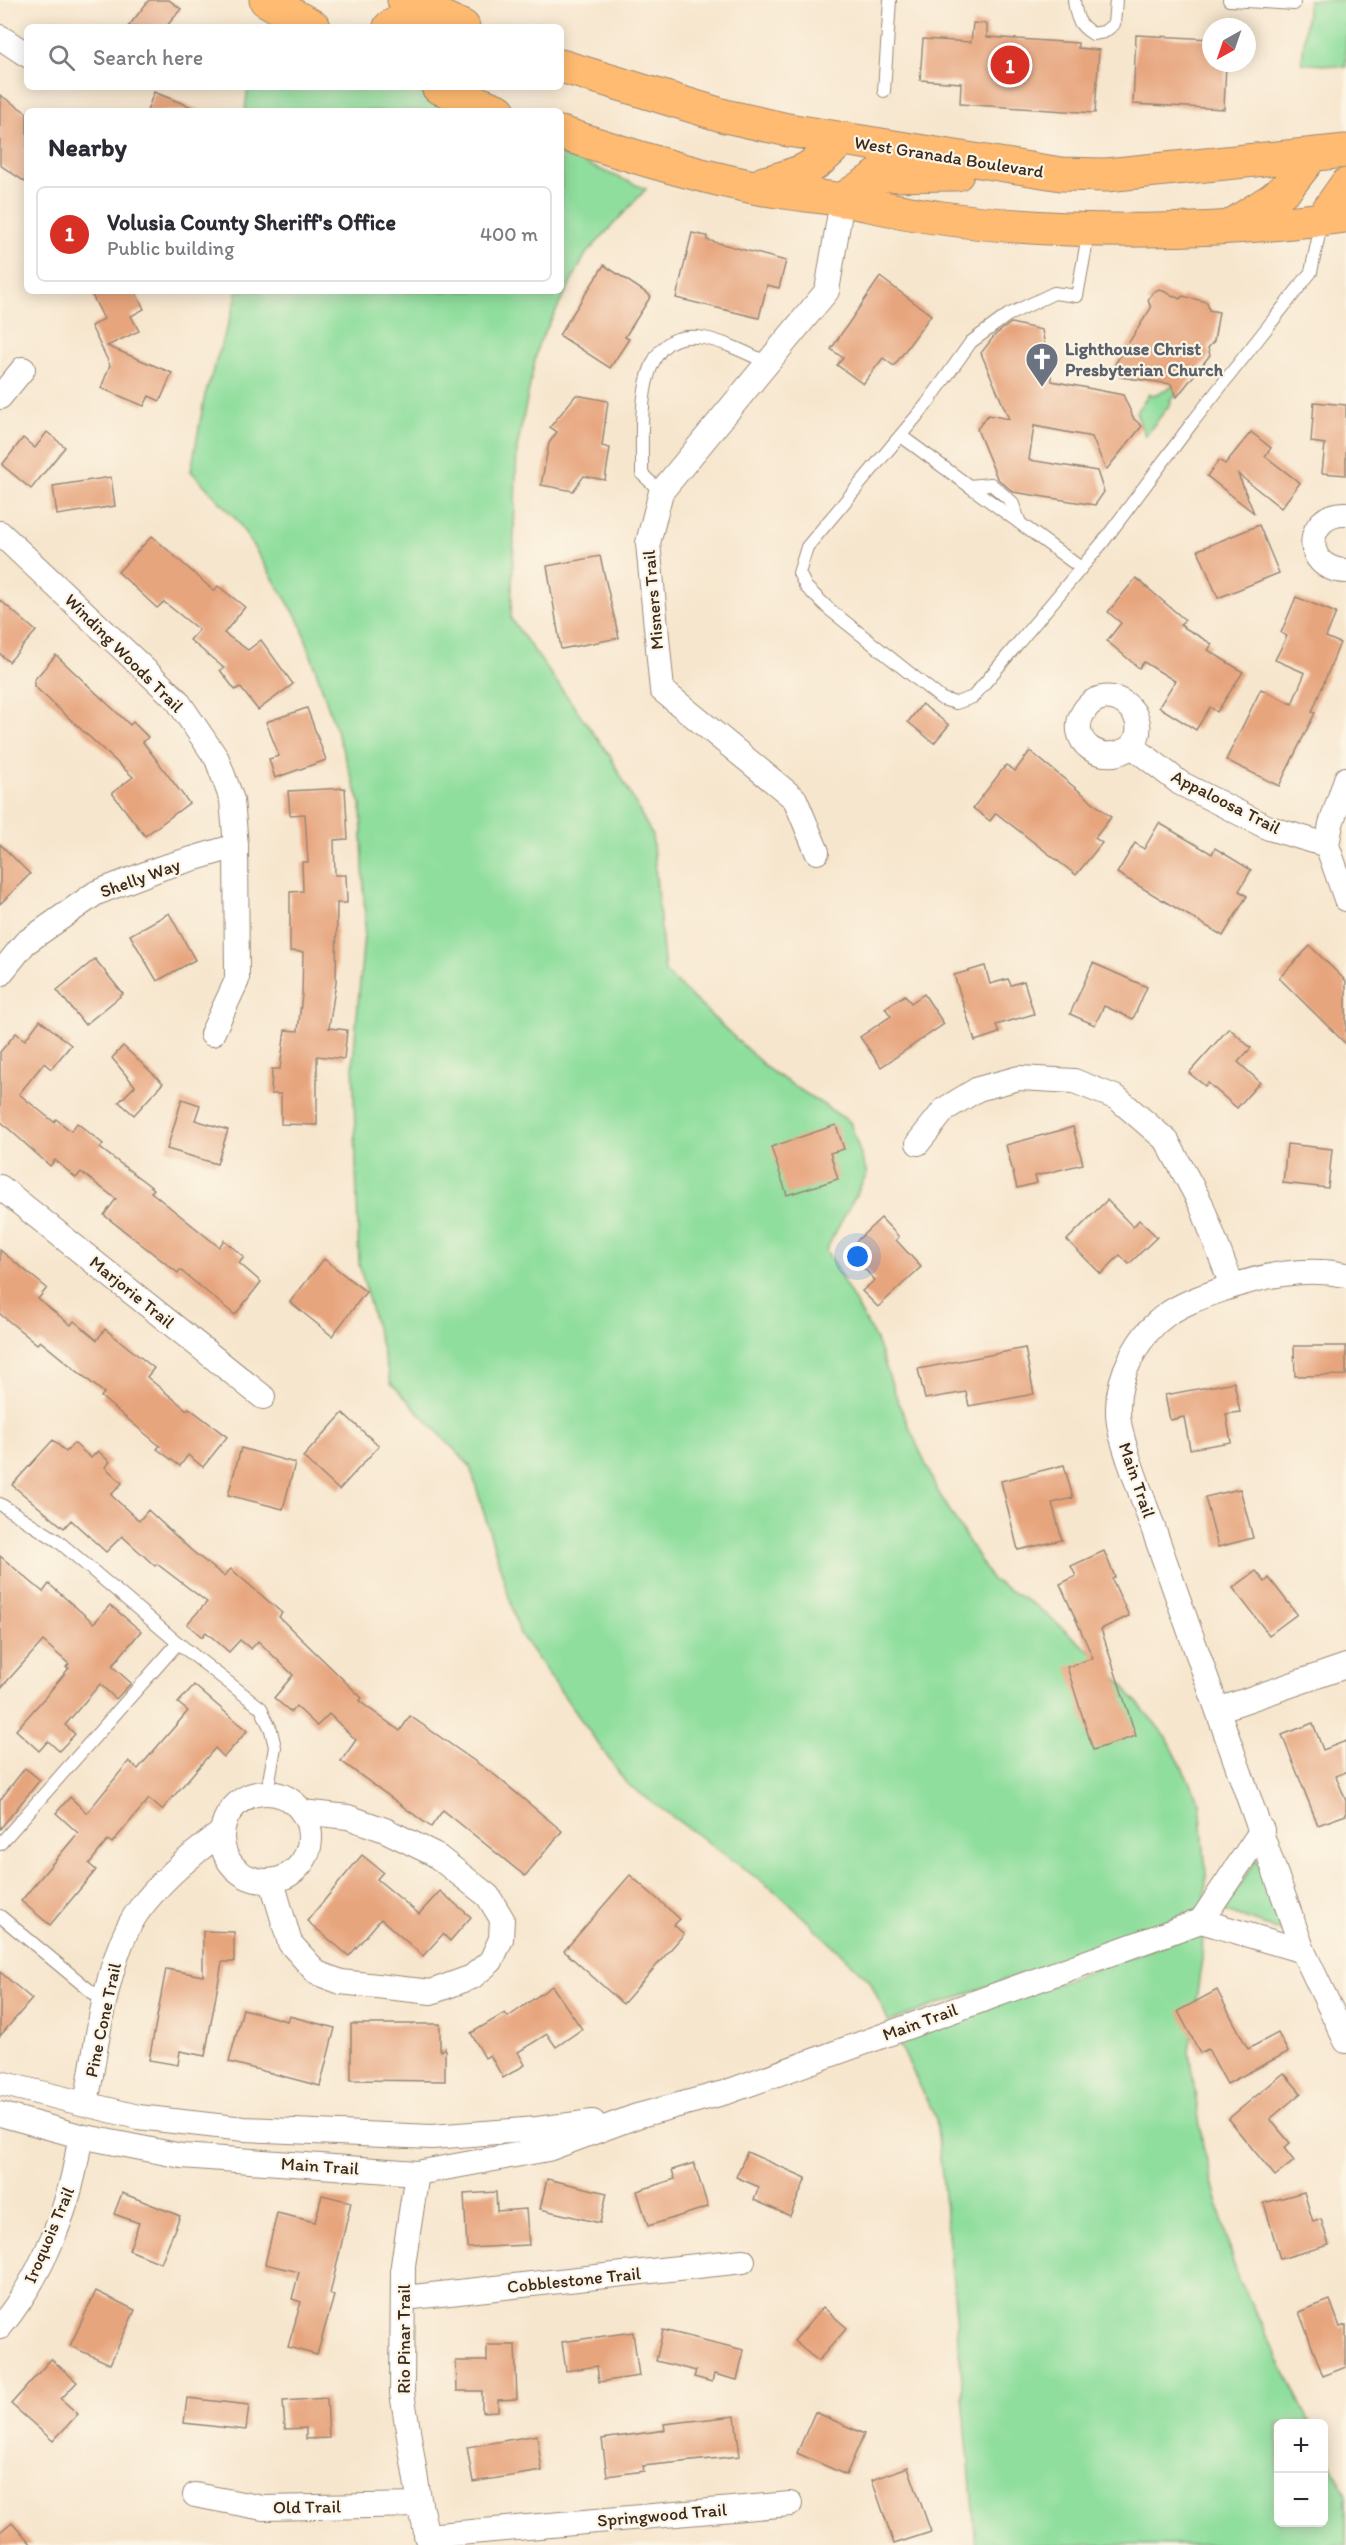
<!DOCTYPE html>
<meta charset="utf-8">
<style>
body{margin:0;font-family:Itim,sans-serif;background:#f2f2f3;color:#2b2b33}
.controls{position:absolute;right:18px;bottom:18px;display:grid;overflow:hidden;border-radius:9px;box-shadow:0 3px 15px #0003}
.controls button{width:54px;height:54px;display:grid;place-items:center;padding:0;border:0;border-bottom:2px solid #e1e1e2;background:#fff;color:#2b2b33;font:30px sans-serif}
.compass{position:absolute;left:1202px;top:18px;width:54px;height:54px;border-radius:50%;background:#fff;box-shadow:0 3px 15px #0003;rotate:220deg}
.you{position:absolute;left:858px;top:1257px;width:21px;height:21px;margin:-15px;border:4px solid #fff;border-radius:50%;background:#1a73e8;box-shadow:0 0 0 9px #1a73e833}
.badge{display:grid;place-items:center;width:39px;height:39px;border-radius:50%;background:#d93025;color:#fff;font-size:20px;font-weight:700}
.pin{position:absolute;translate:-50% -50%;border:3px solid #fff;box-shadow:0 2px 6px #0006}
.list{margin:0;padding:0;list-style:none}
h2{display:flex;justify-content:space-between;align-items:center;height:78px;margin:0;padding:0 24px;font-size:26px}
h2 small{font-size:20px;font-weight:400;color:#7c7c81}
.list li{display:grid;grid-template-columns:39px 1fr auto;gap:18px;align-items:center;box-sizing:border-box;height:96px;margin:0 12px 12px;padding:0 12px;border:2px solid #e1e1e2;border-radius:9px}
.list b{display:block;font-size:22px;white-space:nowrap}
.list p{margin:0;font-size:20px;white-space:nowrap;color:#7c7c81}
.list em{font-size:20px;font-style:normal;color:#7c7c81}
.icon{flex:none;width:33px;height:33px;fill:none;stroke:currentColor;stroke-width:2;stroke-linecap:round;stroke-linejoin:round}
.map{position:relative;flex:none;width:1346px;height:2545px;overflow:hidden}
.search{position:absolute;background:#fff;box-shadow:0 3px 15px #0003;left:24px;top:24px;width:540px;height:66px;display:flex;align-items:center;gap:15px;box-sizing:border-box;padding:0 21px;border-radius:9px;color:#7c7c81;font-size:22px}
.panel{position:absolute;background:#fff;box-shadow:0 3px 15px #0003;left:24px;top:108px;width:540px;height:186px;border-radius:9px}
.map>svg:first-child{display:block}
</style>
<div class="map">
<svg width="1346" height="2545" viewBox="0 0 1346 2545">
<rect width="100%" height="100%" fill="#fcf5e5"/>
<filter id="ink" filterUnits="userSpaceOnUse"><feTurbulence type="fractalNoise" baseFrequency=".0167" numOctaves="2"/><feDisplacementMap in="SourceGraphic" scale="12" xChannelSelector="R" yChannelSelector="G"/><feConvolveMatrix kernelMatrix="1 2 1 2 8 2 1 2 1" color-interpolation-filters="sRGB"/></filter>
<filter id="wash" filterUnits="userSpaceOnUse"><feTurbulence type="fractalNoise" baseFrequency=".008" numOctaves="4" result="noise"/><feDisplacementMap in="SourceGraphic" scale="24" xChannelSelector="R" yChannelSelector="G"/><feGaussianBlur stdDeviation="1.35" result="paint"/><feColorMatrix in="noise" values="0 0 0 0 0 0 0 0 0 0 0 0 0 0 0 0 0 1.4 0 .05"/><feComposite in="paint" operator="in"/></filter>
<g filter="url(#wash)">
<rect width="100%" height="100%" fill="#f7e6ce"/>
<g fill="#8fde9d" stroke="#65845e" stroke-width="1.5">
<polygon points="1308,0 1346,0 1346,67 1302,63"/>
<polygon points="248,87 407,87 463,111 245,111"/>
<polygon points="561,153 646,189 586,254 538,345 517,448 511,619 610,756 652,835 665,972 769,1070 850,1122 867,1174 826,1250 876,1340 899,1404 937,1490 992,1580 1036,1606 1104,1663 1167,1738 1200,1803 1206,1874 1205,1907 889,2022 870,1981 779,1894 626,1783 520,1634 470,1466 391,1383 359,1264 353,1062 365,923 361,805 300,622 237,520 191,471 205,395 236,300 236,291 561,291"/>
<polygon points="1172,386 1177,396 1170,399 1171,403 1145,436 1136,412 1149,394 1156,395"/>
<polygon points="1257,1858 1287,1933 1224,1911"/>
<polygon points="1203,1930 1202,1958 1189,2052 1203,2146 1235,2271 1310,2423 1278,2424 1278,2522 1324,2522 1324,2451 1346,2495 1346,2545 976,2545 953,2281 936,2119 898,2041"/>
</g>
<g id="blocks">
<g fill="#e7a57e">
<polygon points="149,0 169,0 181,9 166,27 128,27"/>
<polygon points="973,23 987,24 987,37 1078,43 1078,48 1099,50 1095,113 960,104 961,83 920,80 923,39 971,42"/>
<polygon points="1136,35 1211,39 1211,63 1226,63 1224,109 1133,104"/>
<polygon points="154,92 199,110 199,111 147,111"/>
<polygon points="0,95 27,113 27,183 0,165"/>
<polygon points="692,233 707,236 707,240 786,261 779,288 767,285 759,318 676,298"/>
<polygon points="604,265 651,296 625,337 629,339 610,368 559,335"/>
<polygon points="880,277 931,315 894,366 883,358 863,384 837,365 843,358 831,349"/>
<polygon points="1159,289 1180,299 1183,296 1207,302 1209,310 1219,312 1214,341 1208,348 1210,355 1177,397 1171,384 1120,377 1115,364 1151,308 1148,300 1153,292"/>
<polygon points="90,291 135,291 144,309 131,316 139,331 107,346 172,373 160,401 149,396 144,406 101,388 110,365 91,326 104,319"/>
<polygon points="1011,323 1042,330 1052,381 1123,395 1134,419 1142,426 1106,470 1092,437 1034,426 1029,460 1097,471 1104,492 1095,505 1013,492 997,478 977,429 988,415 1009,419 981,353 995,335"/>
<polygon points="576,395 608,401 602,446 610,448 605,480 584,476 573,491 541,485 549,443 557,432 550,427"/>
<polygon points="1314,402 1346,405 1346,475 1322,473 1325,444 1311,442"/>
<polygon points="47,432 65,447 31,489 2,465 23,438 35,448"/>
<polygon points="1251,432 1271,448 1265,456 1300,483 1281,508 1238,474 1254,513 1207,476 1219,460 1225,464"/>
<polygon points="111,477 115,506 57,515 53,486"/>
<polygon points="1259,525 1279,573 1218,598 1198,550"/>
<polygon points="152,536 214,591 218,586 245,607 224,633 248,650 261,640 293,684 258,710 240,687 235,690 220,670 224,668 190,640 199,630 164,602 157,608 118,572"/>
<polygon points="600,556 619,638 561,649 547,566"/>
<polygon points="1136,578 1185,620 1180,625 1212,644 1208,650 1243,672 1217,712 1210,707 1196,730 1159,707 1175,681 1144,662 1139,668 1107,641 1121,623 1108,612"/>
<polygon points="1296,597 1336,613 1326,637 1340,643 1312,712 1315,713 1279,786 1226,760 1261,689 1292,704 1305,673 1275,660 1287,636 1281,633"/>
<polygon points="0,600 36,631 9,662 0,654"/>
<polygon points="56,655 130,725 133,722 148,737 143,742 189,803 145,836 112,793 133,777 34,686 34,680"/>
<polygon points="922,704 949,725 934,743 908,722"/>
<polygon points="307,708 326,760 275,778 269,759 279,756 266,722"/>
<polygon points="1030,751 1111,817 1095,838 1102,843 1076,875 996,813 990,821 973,808 1006,765 1015,771"/>
<polygon points="345,788 348,839 334,840 335,875 346,875 347,903 337,903 336,982 329,1028 347,1030 344,1059 317,1056 317,1125 281,1124 281,1094 271,1094 272,1069 280,1069 285,1030 298,1031 302,994 303,952 290,951 290,892 303,891 302,862 308,862 305,814 290,815 288,791"/>
<polygon points="1159,823 1212,854 1215,848 1251,870 1239,891 1247,896 1223,936 1117,873 1135,843 1144,849"/>
<polygon points="0,844 30,874 0,904"/>
<polygon points="169,913 195,960 157,981 130,935"/>
<polygon points="1310,946 1346,981 1346,1044 1279,978"/>
<polygon points="95,959 123,994 85,1025 57,990"/>
<polygon points="1093,963 1147,987 1133,1019 1104,1006 1095,1025 1070,1014"/>
<polygon points="985,966 990,984 1008,979 1011,985 1024,981 1034,1014 996,1025 999,1033 975,1041 954,975"/>
<polygon points="924,994 944,1024 881,1067 860,1037 891,1016 885,1008 905,995 911,1003"/>
<polygon points="40,1020 71,1045 51,1069 44,1063 19,1094 54,1122 56,1119 71,1131 77,1123 103,1144 100,1148 154,1189 151,1192 219,1247 224,1240 244,1257 239,1263 261,1282 235,1315 180,1270 178,1273 104,1215 116,1199 81,1172 76,1178 55,1160 50,1166 0,1121 0,1052 16,1033 25,1040"/>
<polygon points="1229,1028 1251,1048 1238,1062 1260,1082 1237,1108 1208,1083 1205,1086 1189,1073"/>
<polygon points="123,1046 163,1083 134,1115 119,1102 135,1086 112,1058"/>
<polygon points="182,1099 200,1105 195,1120 228,1130 217,1164 167,1149"/>
<polygon points="836,1125 844,1149 830,1153 838,1179 787,1195 771,1147"/>
<polygon points="1073,1127 1083,1164 1035,1176 1037,1183 1017,1188 1006,1145"/>
<polygon points="1287,1144 1332,1149 1328,1188 1283,1183"/>
<polygon points="1107,1200 1133,1227 1139,1220 1157,1237 1129,1264 1120,1255 1101,1274 1067,1240"/>
<polygon points="881,1218 899,1237 896,1240 921,1267 878,1307 862,1291 875,1280 847,1250"/>
<polygon points="0,1250 47,1288 38,1299 71,1325 74,1321 97,1340 105,1329 154,1368 147,1377 187,1410 189,1408 227,1437 203,1467 188,1455 180,1466 157,1449 160,1446 101,1397 104,1393 40,1341 37,1344 0,1314"/>
<polygon points="324,1259 366,1292 332,1336 290,1302"/>
<polygon points="1294,1346 1346,1346 1346,1375 1295,1376"/>
<polygon points="1025,1348 1034,1394 969,1406 966,1392 925,1399 918,1369"/>
<polygon points="1234,1382 1240,1412 1226,1414 1231,1442 1190,1449 1184,1417 1170,1420 1165,1395"/>
<polygon points="343,1413 379,1446 339,1490 303,1457"/>
<polygon points="53,1440 66,1452 74,1443 91,1458 98,1451 110,1462 105,1467 122,1483 111,1495 139,1521 148,1510 192,1551 224,1576 231,1569 282,1613 279,1617 362,1698 359,1701 400,1731 410,1716 496,1776 562,1831 525,1876 443,1810 431,1827 341,1761 356,1740 329,1714 317,1726 296,1706 291,1712 274,1698 293,1675 258,1641 251,1649 240,1640 229,1652 206,1632 202,1637 187,1624 207,1602 157,1564 155,1566 122,1536 106,1552 71,1520 64,1528 12,1485"/>
<polygon points="241,1448 295,1463 283,1509 228,1495"/>
<polygon points="1064,1465 1073,1498 1052,1503 1062,1540 1018,1550 1001,1481"/>
<polygon points="1240,1489 1253,1538 1218,1547 1205,1497"/>
<polygon points="1104,1551 1115,1577 1112,1579 1129,1616 1101,1629 1136,1736 1093,1750 1067,1667 1093,1658 1060,1584 1076,1576 1071,1566"/>
<polygon points="0,1556 43,1592 49,1584 94,1623 110,1605 141,1631 112,1666 131,1683 116,1699 100,1684 65,1725 75,1734 59,1751 48,1741 39,1751 16,1730 47,1695 69,1668 66,1667 69,1664 43,1641 0,1689"/>
<polygon points="1256,1571 1265,1582 1269,1578 1297,1614 1269,1635 1233,1588"/>
<polygon points="194,1685 247,1731 224,1757 215,1748 162,1810 149,1799 112,1843 108,1840 89,1864 96,1870 50,1925 21,1901 78,1833 56,1813 70,1797 87,1813 129,1761 138,1769 188,1711 178,1703"/>
<polygon points="1313,1723 1323,1750 1346,1741 1346,1772 1336,1776 1346,1801 1346,1815 1318,1825 1282,1735"/>
<polygon points="25,1768 40,1780 0,1829 0,1800"/>
<polygon points="362,1855 383,1872 377,1879 419,1914 440,1891 471,1917 450,1941 443,1934 423,1956 381,1919 349,1956 307,1921"/>
<polygon points="630,1875 680,1919 674,1925 684,1934 623,2004 564,1951"/>
<polygon points="203,1931 234,1932 234,1962 222,1962 205,2056 180,2051 178,2065 149,2060 166,1969 203,1976"/>
<polygon points="0,1972 32,1999 0,2036"/>
<polygon points="552,1986 582,2029 556,2047 547,2034 518,2052 525,2065 503,2078 490,2055 485,2058 471,2033 505,2013 508,2017"/>
<polygon points="1217,1990 1248,2049 1278,2033 1288,2052 1227,2084 1208,2049 1200,2053 1178,2011"/>
<polygon points="243,2009 287,2021 289,2016 335,2028 320,2086 229,2062"/>
<polygon points="351,2024 440,2024 440,2051 445,2048 445,2081 351,2080"/>
<polygon points="1284,2073 1301,2093 1270,2119 1290,2143 1284,2148 1294,2161 1275,2176 1228,2119"/>
<polygon points="747,2152 806,2178 790,2216 754,2200 759,2187 736,2177"/>
<polygon points="694,2163 708,2207 648,2226 637,2191 675,2179 672,2170"/>
<polygon points="547,2179 607,2193 600,2223 540,2209"/>
<polygon points="496,2192 497,2211 526,2209 529,2245 467,2248 464,2194"/>
<polygon points="1304,2192 1313,2222 1321,2219 1329,2245 1280,2259 1264,2203"/>
<polygon points="122,2193 180,2216 161,2263 129,2250 139,2223 114,2214"/>
<polygon points="322,2195 351,2202 330,2294 334,2296 317,2355 288,2347 301,2302 292,2299 299,2272 265,2264 277,2213 315,2222"/>
<polygon points="96,2291 135,2310 110,2364 70,2346"/>
<polygon points="1330,2300 1340,2327 1346,2325 1346,2367 1323,2376 1299,2312"/>
<polygon points="823,2307 847,2328 818,2361 794,2341"/>
<polygon points="663,2330 744,2350 737,2380 714,2374 712,2382 694,2377 696,2371 656,2361"/>
<polygon points="633,2332 639,2376 599,2382 597,2366 566,2371 562,2342"/>
<polygon points="487,2345 515,2345 517,2399 498,2400 498,2411 482,2412 482,2391 457,2391 456,2361 487,2361"/>
<polygon points="51,2359 77,2382 61,2399 78,2414 53,2441 11,2404"/>
<polygon points="187,2398 249,2405 246,2430 184,2423"/>
<polygon points="327,2398 329,2438 306,2439 306,2428 285,2429 283,2401"/>
<polygon points="815,2412 864,2434 846,2475 797,2453"/>
<polygon points="735,2416 740,2456 643,2466 644,2471 607,2476 602,2439 665,2430 664,2424"/>
<polygon points="537,2435 542,2471 473,2482 467,2447"/>
<polygon points="908,2467 931,2532 894,2544 872,2480"/>
<polygon points="12,2522 32,2545 0,2545 0,2532"/>
</g>
</g>
</g>
<g filter="url(#ink)">
<use href="#blocks" fill-opacity="0" stroke="#998876" stroke-width="1.5"/>
<g fill="none" stroke-linecap="round" stroke-linejoin="round">
<g stroke="#998876" stroke-width="14">
<g id="service">
<path d="M1074,0C1076,17 1078,25 1093,34L1104,32L1114,24L1116,0"/>
<polyline points="1229,0 1294,4"/>
<polyline points="884,91 890,0"/>
<polyline points="1089,230 1077,296 1054,293 1008,315 971,342 926,405 807,547 799,573 806,587 829,609 942,699 956,703 973,697 1103,542 1195,419 1311,272 1322,220"/>
<polyline points="901,436 1081,568"/>
<polyline points="969,486 991,484 1012,502 1020,523"/>
<path d="M661,492L642,474C643,431 631,324 704,338C726,342 748,354 768,363"/>
<polyline points="0,1504 58,1541 178,1643 261,1708 271,1730 275,1747 267,1792"/>
<polyline points="0,1844 178,1643"/>
<polyline points="0,1916 93,1993 105,1999"/>
</g>
</g>
<g stroke="#998876" stroke-width="26">
<g id="minor">
<polyline points="0,37 27,55"/>
<polyline points="0,397 23,369"/>
<path d="M1346,514C1306,512 1299,569 1346,571"/>
<polyline points="0,533 177,700 217,759 232,800 236,846 237,980 212,1034"/>
<path d="M1132,746C1156,714 1106,677 1084,711C1065,740 1102,769 1132,746L1180,783L1269,828L1327,845"/>
<polyline points="1346,779 1331,824 1327,845 1346,899"/>
<polyline points="817,852 795,799 662,690 648,543 661,492 827,291 842,200"/>
<polyline points="0,974 25,943 96,893 161,868 236,846"/>
<polyline points="918,1143 945,1109 978,1089 1019,1078 1074,1081 1117,1098 1167,1141 1201,1204 1232,1286"/>
<polyline points="0,1187 263,1397"/>
<path d="M1346,1275C1304,1267 1264,1275 1224,1289C1204,1296 1183,1303 1166,1315C1138,1335 1117,1376 1118,1411C1118,1428 1124,1444 1129,1460L1303,1951L1346,2041"/>
<polyline points="1218,1710 1346,1666"/>
<circle cx="266" cy="1837" r="44"/>
<polyline points="1262,1830 1201,1921 1303,1951"/>
<polyline points="272,1882 290,1943 317,1973 341,1982 431,1992 472,1977 491,1961 501,1939 502,1919 488,1896 434,1854 385,1830 348,1817 302,1812"/>
<polyline points="0,2083 138,2117 244,2129 432,2137 537,2129 593,2122"/>
<path d="M86,2104C96,2050 106,1954 139,1910C161,1880 192,1854 222,1832"/>
<polyline points="0,2114 80,2136 182,2156 417,2173 548,2149 637,2116 727,2092 1201,1921"/>
<polyline points="417,2173 403,2265 402,2393 420,2505 429,2545"/>
<polyline points="404,2298 743,2261"/>
<path d="M0,2327C42,2277 73,2201 80,2136"/>
<polyline points="195,2495 263,2508 420,2505"/>
<polyline points="426,2536 790,2504"/>
</g>
</g>
<g stroke="#998876" stroke-width="35">
<g id="primary">
<polyline points="266,0 314,27"/>
<polyline points="404,0 463,27"/>
<polyline points="390,27 423,9"/>
<polyline points="561,66 725,116 788,130 1061,174 1106,175 1346,151"/>
<polyline points="438,87 499,111"/>
<path d="M561,133C623,153 685,173 749,186C780,193 812,195 844,200C876,206 909,214 942,218C1071,236 1218,233 1346,216"/>
<path d="M764,183C802,173 813,170 841,140"/>
<polyline points="842,200 879,175 957,174"/>
<polyline points="1322,219 1346,185"/>
<polyline points="1234,224 1273,199 1288,186 1312,155"/>
</g>
</g>
<use href="#service" stroke="#fff" stroke-width="12"/>
<use href="#minor" stroke="#fff" stroke-width="24"/>
<use href="#primary" stroke="#ffbb71" stroke-width="33"/>
</g>
</g>
<defs>
<g id="church-pin" transform="scale(1.725)"><path d="M0 17L-7.5 6A9.5 9.5 0 1 1 7.5 6Z" fill="#6b7280" stroke="#fcf5e5"/><path d="M-1.2-6h2.4v3.5h3.3v2.4h-3.3V6h-2.4V-.1h-3.3v-2.4h3.3Z" fill="#fff"/></g>
</defs>
<g fill-rule="evenodd">
<use href="#church-pin" x="1042" y="359"/>
</g>
<g text-anchor="middle" stroke-width="4.5" stroke-linejoin="round" paint-order="stroke">
<g font-size="18" fill="#3b2a1e" stroke="#fcf5e5">
<text transform="translate(949 157) rotate(9)" y="6">West Granada Boulevard</text>
<text transform="translate(653 600) rotate(-95)" y="6">Misners Trail</text>
<text transform="translate(124 653) rotate(45)" y="6">Winding Woods Trail</text>
<text transform="translate(1226 802) rotate(27)" y="6">Appaloosa Trail</text>
<text transform="translate(140 878) rotate(-20)" y="6">Shelly Way</text>
<text transform="translate(132 1292) rotate(39)" y="6">Marjorie Trail</text>
<text transform="translate(1137 1480) rotate(71)" y="6">Main Trail</text>
<text transform="translate(103 2020) rotate(-78)" y="6">Pine Cone Trail</text>
<text transform="translate(920 2022) rotate(-20)" y="6">Main Trail</text>
<text transform="translate(320 2166) rotate(4)" y="6">Main Trail</text>
<text transform="translate(49 2235) rotate(-67)" y="6">Iroquois Trail</text>
<text transform="translate(574 2280) rotate(-6)" y="6">Cobblestone Trail</text>
<text transform="translate(404 2339) rotate(-90)" y="6">Rio Pinar Trail</text>
<text transform="translate(307 2507) rotate(-1)" y="6">Old Trail</text>
<text transform="translate(662 2515) rotate(-5)" y="6">Springwood Trail</text>
</g>
<g font-size="18" font-weight="bold" fill="#5b616d" stroke="#fcf5e5" text-anchor="start">
<text x="1065" y="355">Lighthouse Christ<tspan x="1065" dy="21">Presbyterian Church</tspan></text>
</g>
</g>
</svg>
<div class="controls">
<button>+</button>
<button>−</button>
</div>
<svg class="compass" viewBox="-18 -18 36 36"><path d="M0-13l5 13h-10z" fill="#e53935"/><path d="M0 13l5-13h-10z" fill="#7c7c81"/></svg>
<div class="you"></div>
<div class="pin badge" style="left:1010px;top:65px">1</div>
<div class="search"><svg class="icon" aria-label="search" viewBox="0 0 24 24"><circle cx="10" cy="10" r="6"/><path d="M15 15l6 6"/></svg>Search here</div>
<section class="panel">
<h2>Nearby<small></small></h2>
<ul class="list">
<li><span class="badge">1</span><div><b>Volusia County Sheriff's Office</b><p>Public building</p></div><em>400 m</em></li>
</ul>
</section>
</div>
